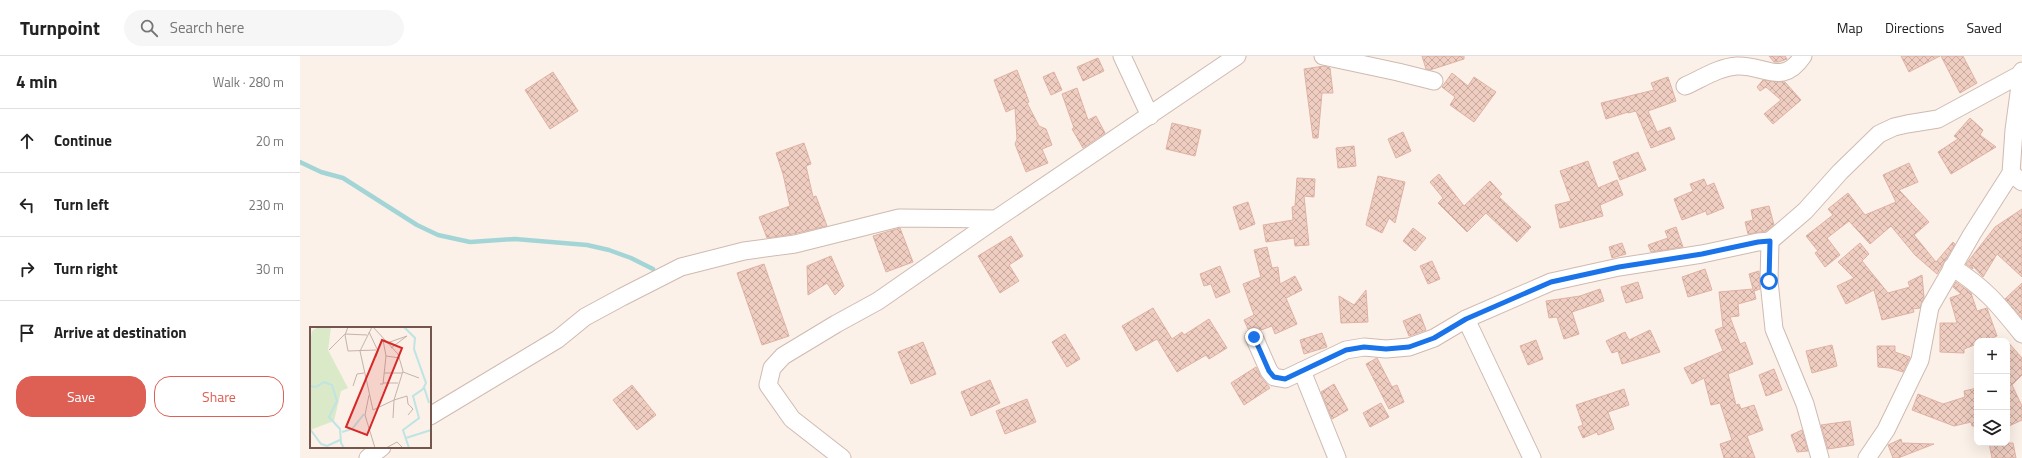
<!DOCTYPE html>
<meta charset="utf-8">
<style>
body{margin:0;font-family:"Titillium Web",sans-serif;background:#f6f6f6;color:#222}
.controls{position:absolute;right:12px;bottom:12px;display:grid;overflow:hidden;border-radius:8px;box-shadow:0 4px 16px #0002}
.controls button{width:36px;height:36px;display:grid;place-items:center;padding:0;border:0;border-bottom:1px solid #e0e0e0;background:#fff;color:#222;font:20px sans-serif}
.stop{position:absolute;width:12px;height:12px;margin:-9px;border:3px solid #1a73e8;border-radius:50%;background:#fff}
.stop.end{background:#1a73e8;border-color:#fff;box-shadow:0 1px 4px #0008}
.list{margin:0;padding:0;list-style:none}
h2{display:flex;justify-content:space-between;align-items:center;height:52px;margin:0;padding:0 16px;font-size:17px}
h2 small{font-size:13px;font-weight:400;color:#767676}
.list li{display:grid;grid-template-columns:26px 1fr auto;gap:12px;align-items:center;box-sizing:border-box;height:64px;padding:0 16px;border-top:1px solid #e0e0e0}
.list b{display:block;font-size:15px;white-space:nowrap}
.list em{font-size:13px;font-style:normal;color:#767676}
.actions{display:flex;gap:8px;padding:12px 16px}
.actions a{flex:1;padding:9px 0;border:1px solid #de6055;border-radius:16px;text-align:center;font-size:14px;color:#de6055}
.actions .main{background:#de6055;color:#fff}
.icon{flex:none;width:22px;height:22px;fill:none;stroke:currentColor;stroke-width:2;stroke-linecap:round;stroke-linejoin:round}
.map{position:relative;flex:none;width:1722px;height:402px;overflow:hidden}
header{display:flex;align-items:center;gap:24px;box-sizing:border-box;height:56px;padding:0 20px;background:#fff;border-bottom:1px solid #e0e0e0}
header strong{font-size:19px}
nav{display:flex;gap:22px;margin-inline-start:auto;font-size:14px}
.search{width:280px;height:36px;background:#f6f6f6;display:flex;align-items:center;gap:10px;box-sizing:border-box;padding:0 14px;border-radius:22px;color:#767676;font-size:15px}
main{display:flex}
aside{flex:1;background:#fff}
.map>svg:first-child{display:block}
</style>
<header>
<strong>Turnpoint</strong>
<div class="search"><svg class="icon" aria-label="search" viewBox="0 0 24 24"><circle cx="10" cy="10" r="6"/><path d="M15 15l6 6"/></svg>Search here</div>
<nav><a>Map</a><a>Directions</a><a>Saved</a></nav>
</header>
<main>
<aside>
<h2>4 min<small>Walk · 280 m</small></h2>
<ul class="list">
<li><svg class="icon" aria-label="ahead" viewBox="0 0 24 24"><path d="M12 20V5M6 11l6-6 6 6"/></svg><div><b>Continue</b></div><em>20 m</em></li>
<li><svg class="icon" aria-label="left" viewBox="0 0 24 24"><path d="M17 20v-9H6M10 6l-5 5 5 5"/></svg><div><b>Turn left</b></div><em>230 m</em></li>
<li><svg class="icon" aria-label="right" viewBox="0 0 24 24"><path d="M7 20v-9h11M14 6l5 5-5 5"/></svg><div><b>Turn right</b></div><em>30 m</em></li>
<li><svg class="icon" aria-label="arrive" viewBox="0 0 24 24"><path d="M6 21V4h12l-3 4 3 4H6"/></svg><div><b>Arrive at destination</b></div></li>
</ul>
<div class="actions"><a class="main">Save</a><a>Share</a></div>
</aside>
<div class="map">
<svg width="1722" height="402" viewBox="0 0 1722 402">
<defs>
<pattern id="building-cross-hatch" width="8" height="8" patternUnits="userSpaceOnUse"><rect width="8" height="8" fill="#efcdc1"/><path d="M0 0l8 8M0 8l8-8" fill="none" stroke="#c6a99f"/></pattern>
</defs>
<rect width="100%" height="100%" fill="#fbf1e8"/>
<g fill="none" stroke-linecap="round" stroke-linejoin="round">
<polyline stroke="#a4d5d6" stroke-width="4.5" points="0,106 21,116 43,122 117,169 138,179 170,186 215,183 287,189 309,194 331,202 353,213"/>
</g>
<g fill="url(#building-cross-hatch)" stroke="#e1b2a3">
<polygon points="1122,0 1164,0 1164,3 1130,14 1126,13"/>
<polygon points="1469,0 1485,0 1487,3 1479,6 1474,6"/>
<polygon points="1601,0 1640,0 1609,16"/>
<polygon points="1641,0 1663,0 1677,27 1660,37"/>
<polygon points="798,2 804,15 783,25 777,11"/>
<polygon points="1024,10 1030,12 1033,37 1022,37 1018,82 1013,82 1004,13"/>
<polygon points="717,14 729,46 727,47 739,70 746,73 752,89 742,93 748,107 726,116 715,88 717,83 715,52 706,56 694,24"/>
<polygon points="253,16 278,55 250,73 225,34"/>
<polygon points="754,16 762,34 751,39 743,21"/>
<polygon points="1152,17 1168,30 1174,21 1196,36 1174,66 1150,49 1155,41 1142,31"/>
<polygon points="1368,21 1376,45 1348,55 1357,76 1370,71 1375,83 1351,92 1336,55 1328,57 1328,56 1306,63 1301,47 1354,34 1351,27"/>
<polygon points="1463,24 1485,26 1501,44 1473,68 1464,58 1481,44 1466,31 1460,35 1457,31"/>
<polygon points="777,32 788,64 796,60 805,77 783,92 772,73 774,72 762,38"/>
<polygon points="1670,62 1683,74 1680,79 1696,91 1651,118 1638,96 1658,83 1654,80"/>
<polygon points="872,67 901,74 895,100 866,93"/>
<polygon points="1103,76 1111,95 1096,102 1088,83"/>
<polygon points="504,87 511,108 506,110 513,141 516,140 527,170 493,178 467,182 459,161 490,150 483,118 476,97"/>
<polygon points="1054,90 1056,110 1038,112 1036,92"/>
<polygon points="1338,96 1346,114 1320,124 1313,106"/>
<polygon points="1288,105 1298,132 1317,124 1323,139 1300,149 1303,160 1260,172 1255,149 1271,145 1260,115"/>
<polygon points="1609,107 1618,126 1599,134 1629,166 1614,179 1636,206 1653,186 1655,188 1637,218 1615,199 1591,170 1570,188 1549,165 1527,182 1540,199 1525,211 1515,197 1518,195 1506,180 1533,159 1528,153 1548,137 1565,159 1596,146 1583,119"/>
<polygon points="1139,118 1164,150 1190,125 1202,138 1199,141 1231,171 1217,186 1186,157 1167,176 1138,147 1143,142 1130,126"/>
<polygon points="1078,120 1105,126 1095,167 1089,162 1082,177 1066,169"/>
<polygon points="997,122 1015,123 1014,141 1004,140 1009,189 995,190 994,182 966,186 963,169 993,164 992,151 995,150"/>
<polygon points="1404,123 1407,130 1414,127 1424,152 1407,159 1406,155 1382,164 1374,143 1393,135 1390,128"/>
<polygon points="948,146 955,168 940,174 933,151"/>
<polygon points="1469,150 1474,169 1466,175 1448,178 1445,166 1453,164 1451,154"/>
<polygon points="1722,153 1722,221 1697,198 1683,221 1671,208 1673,213 1666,208 1695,171"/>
<polygon points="1376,171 1383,191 1351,196 1348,189 1368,182 1365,175"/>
<polygon points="600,172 613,206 586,216 573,180"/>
<polygon points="1113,172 1126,182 1115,195 1103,185"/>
<polygon points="711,180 723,200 709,209 719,225 700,237 678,200"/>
<polygon points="1322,187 1326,198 1312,202 1309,191"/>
<polygon points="1560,187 1569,198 1562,205 1588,237 1610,231 1608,226 1622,219 1624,241 1620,252 1613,253 1614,256 1582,264 1574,234 1546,248 1537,230 1554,222 1538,206"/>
<polygon points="967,191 972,212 978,211 980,228 995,220 1002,234 986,242 997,268 975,278 972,270 961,274 955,271 948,273 944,264 954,259 943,228 961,221 954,194"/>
<polygon points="531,200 544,230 535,239 527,227 508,239 507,210"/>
<polygon points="1132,205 1140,223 1128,228 1120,210"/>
<polygon points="464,208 489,280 462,289 437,217"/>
<polygon points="920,210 930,236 916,242 911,228 904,230 900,218"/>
<polygon points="1405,213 1412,234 1388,241 1382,221"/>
<polygon points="1459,215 1460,233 1454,235 1456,243 1438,248 1439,260 1430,261 1440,288 1445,286 1453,308 1428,318 1436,349 1439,348 1441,353 1454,349 1463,374 1447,380 1455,402 1424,402 1420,388 1432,384 1420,347 1411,349 1404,322 1392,328 1384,312 1423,295 1415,274 1423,271 1419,236 1453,233 1449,218"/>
<polygon points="1338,226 1343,242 1326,247 1321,231"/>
<polygon points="1656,226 1671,237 1677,255 1687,252 1697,280 1685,285 1677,285 1677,288 1664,293 1664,297 1640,296 1640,267 1657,267 1650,242 1661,238 1653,231"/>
<polygon points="1722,227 1722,262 1705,243"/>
<polygon points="1300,233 1304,245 1272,256 1279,278 1264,283 1257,261 1249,262 1246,245 1280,240"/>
<polygon points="1066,234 1068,266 1041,267 1039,240 1054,249"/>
<polygon points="853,252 872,283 882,276 884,279 909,263 927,292 909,303 906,299 877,316 857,283 836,295 822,270"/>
<polygon points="1120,258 1126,274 1109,280 1103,265"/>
<polygon points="1350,274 1360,296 1322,308 1318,295 1312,297 1306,285 1325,276 1329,284"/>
<polygon points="1022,277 1027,291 1004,298 1000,284"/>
<polygon points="765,278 780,303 767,311 752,286"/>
<polygon points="1236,284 1243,303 1228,309 1220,290"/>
<polygon points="1707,285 1722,302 1722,319 1712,329 1722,350 1722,364 1707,371"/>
<polygon points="623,286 636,318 611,328 598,296"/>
<polygon points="1532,289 1537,310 1512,317 1506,295"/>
<polygon points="1577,290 1595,290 1595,296 1610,301 1603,316 1590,312 1578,311"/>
<polygon points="1077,302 1092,331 1097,329 1104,346 1089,353 1066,308"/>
<polygon points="956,311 961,321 970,332 944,349 931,327"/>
<polygon points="1474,313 1482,334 1466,340 1459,319"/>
<polygon points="690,324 700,347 671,360 661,336"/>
<polygon points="1034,328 1048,354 1032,363 1021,336"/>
<polygon points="332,329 356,359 337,374 313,344"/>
<polygon points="1677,332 1677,370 1672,370 1671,366 1654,370 1612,354 1618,338 1643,348 1665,341 1664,335"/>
<polygon points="1324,333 1329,349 1308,356 1314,373 1298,379 1297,376 1283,382 1278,371 1283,369 1276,349"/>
<polygon points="727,343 736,366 705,378 696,355"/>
<polygon points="1081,347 1089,361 1070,371 1063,357"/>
<polygon points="1550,365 1554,389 1528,393 1521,369"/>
<polygon points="1502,374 1508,395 1497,396 1491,379"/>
<polygon points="1601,383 1602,387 1634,388 1598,402 1593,402 1588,389"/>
<polygon points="1689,387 1713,387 1716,402 1692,402"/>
</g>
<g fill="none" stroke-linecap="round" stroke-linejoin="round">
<g stroke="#cfbab1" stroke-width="19">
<g id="minor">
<polyline points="822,0 850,60"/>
<polyline points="1023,0 1098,16 1134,25"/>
<path d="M1385,30C1401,23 1419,11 1437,10C1466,9 1482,31 1503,0"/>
<polyline points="1711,117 1722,126"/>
<path d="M1652,211C1685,232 1698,248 1722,278"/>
<polyline points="1166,263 1232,402"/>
<polyline points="954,281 969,315 974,321 985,323 1046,294 1064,291 1086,293 1109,291 1134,282 1166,263 1251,226 1319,211 1402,198 1458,186 1470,185"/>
<polyline points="1002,315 1037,402"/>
<polyline points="130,360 258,283 285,261 322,241 381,211 444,195 495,188 599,162 696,163"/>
<polyline points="68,402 82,391"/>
<polyline points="542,402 492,363 468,329 472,312 483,300 536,268 578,245 696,163 937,0"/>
<polyline points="1520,402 1505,348 1474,273 1469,225 1470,185 1505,155 1540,116 1579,78 1594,71 1607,68 1638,63 1721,18"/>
<polyline points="1567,402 1586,374 1620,304 1630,251 1672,178 1711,117 1714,74 1722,15"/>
</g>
</g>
<use href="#minor" stroke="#fff" stroke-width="17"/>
</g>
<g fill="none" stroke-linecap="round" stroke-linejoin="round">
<polyline stroke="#1a73e8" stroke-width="5" points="954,281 969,315 974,321 985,323 1046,294 1064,291 1086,293 1109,291 1134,282 1166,263 1251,226 1319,211 1402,198 1458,186 1470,185 1469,225"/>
</g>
<g transform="translate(10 271)">
<rect width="121" height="121" fill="#fbf1e8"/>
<path d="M8,0H21L18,23L38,61L31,64L24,94L0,103V16L2,4Z" fill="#dae9c7"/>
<path fill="none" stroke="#bee4e4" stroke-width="2" d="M94,0L105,11L104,22L116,56L113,62L103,69L109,91L93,103L99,121M0,59L6,60L14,55L22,58L27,74L19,90L30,102L31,116L34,121M114,60L119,76M0,102L11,117L17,119L30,113M32,105L42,102L54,87M96,111L121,103"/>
<path fill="none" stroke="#c5b3aa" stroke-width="1" d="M38,0L35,8L38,24L66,23M62,0L50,24L63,83L84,73L93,44L88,27L63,0M59,5L68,24L66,30M73,13L76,29L90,31M77,16L97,9M81,21L97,9M19,23L35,7L57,8M93,45L109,51M74,46H92M73,56H88M70,57H73L76,29M43,59L47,47L54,46M59,68L55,88L65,121M83,91L84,73L97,69L98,77L103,82L98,88M76,121L87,115L93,121"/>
<path fill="#d62828" fill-opacity="0.15" stroke="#d62828" stroke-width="2" d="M72,13L92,21L57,108L36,100Z"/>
<rect width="121" height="121" fill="none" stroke="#74564d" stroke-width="2"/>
</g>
</svg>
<div class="controls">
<button>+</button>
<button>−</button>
<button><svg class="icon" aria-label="layers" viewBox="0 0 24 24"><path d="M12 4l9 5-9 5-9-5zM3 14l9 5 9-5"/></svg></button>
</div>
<div class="stop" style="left:1469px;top:225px"></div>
<div class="stop end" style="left:954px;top:281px"></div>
</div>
</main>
